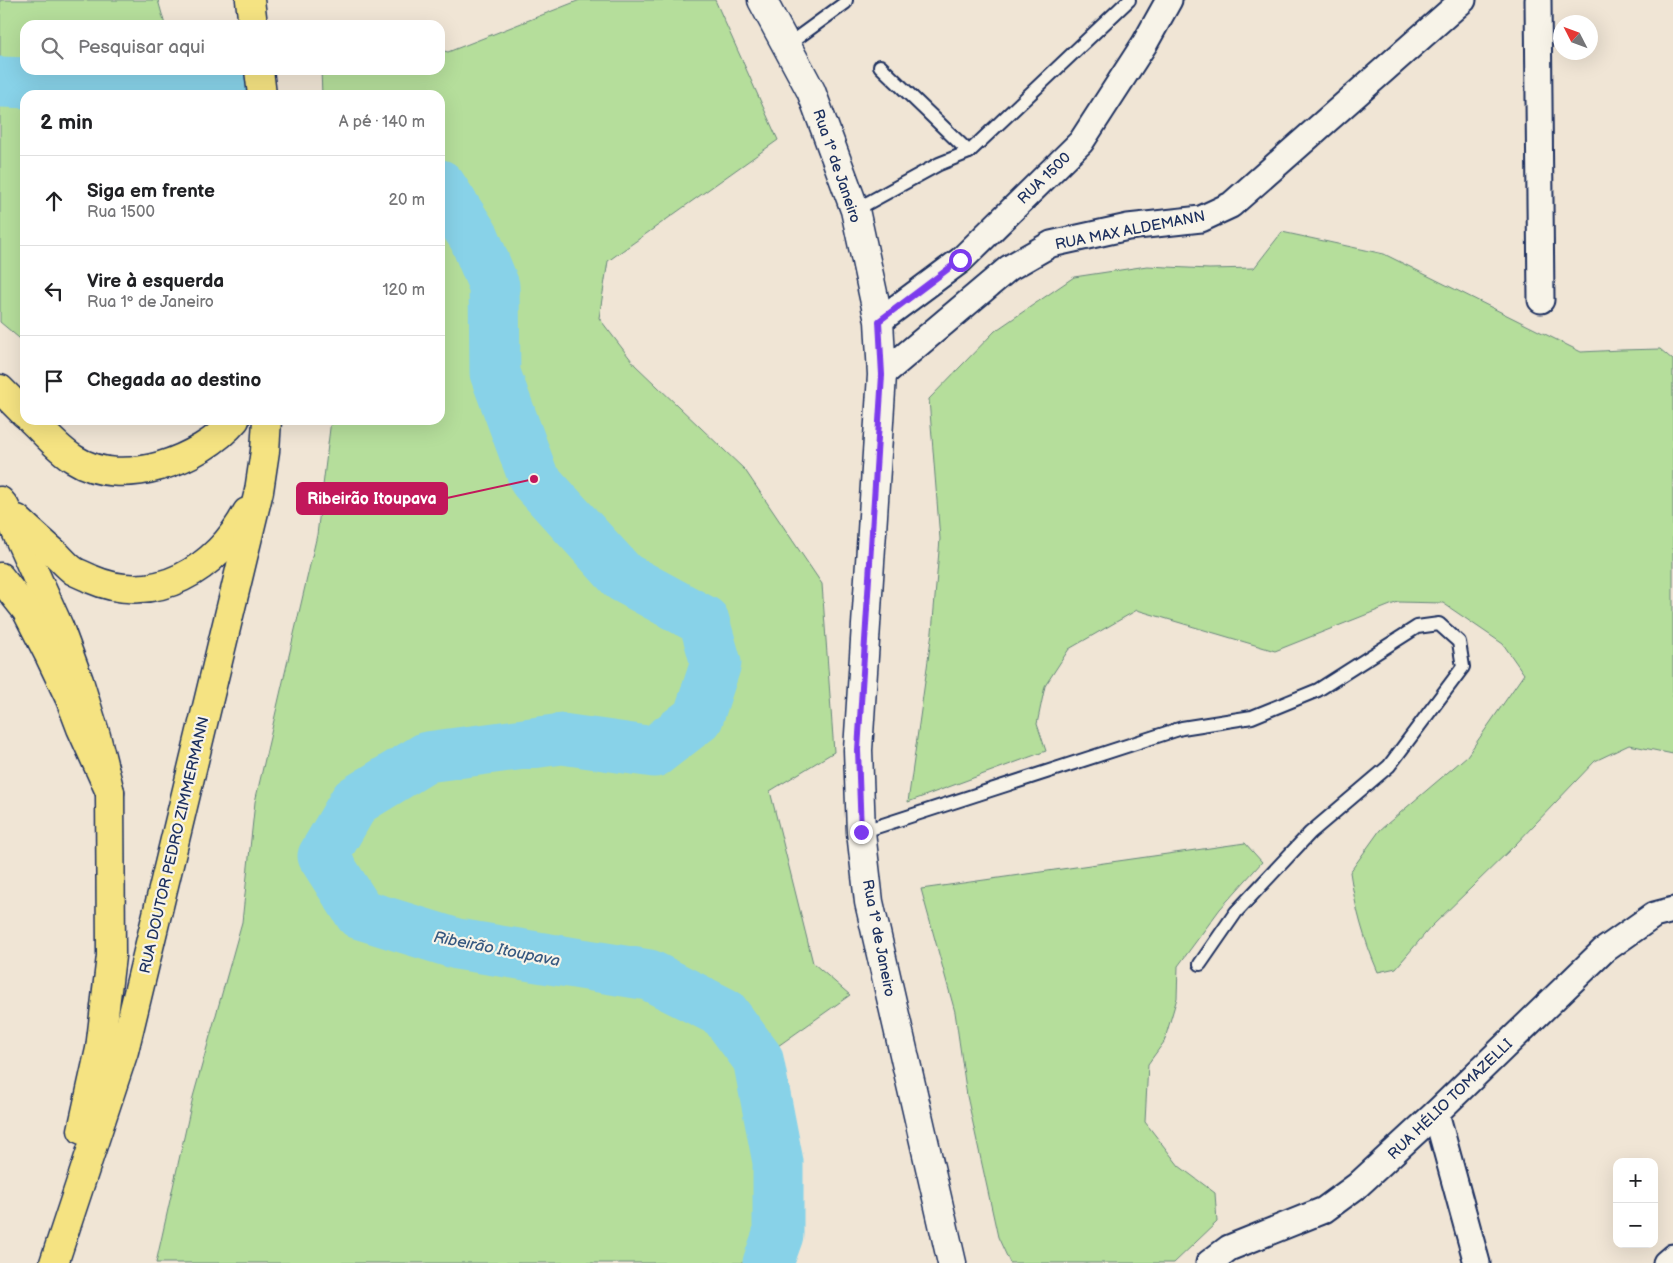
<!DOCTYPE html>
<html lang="pt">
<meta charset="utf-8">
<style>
body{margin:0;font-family:"Balsamiq Sans",sans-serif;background:#f6f6f6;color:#202124}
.controls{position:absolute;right:15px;bottom:15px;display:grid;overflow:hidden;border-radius:10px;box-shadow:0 5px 20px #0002}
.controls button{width:45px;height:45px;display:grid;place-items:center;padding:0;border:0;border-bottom:1px solid #e0e0e0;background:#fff;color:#202124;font:25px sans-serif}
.compass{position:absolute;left:1553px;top:15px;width:45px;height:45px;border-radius:50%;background:#fff;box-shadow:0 5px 20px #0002;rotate:312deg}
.stop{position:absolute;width:15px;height:15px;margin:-11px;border:4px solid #7c3aed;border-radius:50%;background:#fff}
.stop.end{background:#7c3aed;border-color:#fff;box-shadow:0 1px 5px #0008}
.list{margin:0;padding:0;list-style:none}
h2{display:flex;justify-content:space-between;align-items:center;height:65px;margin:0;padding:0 20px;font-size:21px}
h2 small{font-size:16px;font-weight:400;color:#757577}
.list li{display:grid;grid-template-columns:32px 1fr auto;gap:15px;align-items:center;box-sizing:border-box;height:90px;padding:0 20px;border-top:1px solid #e0e0e0}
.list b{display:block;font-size:19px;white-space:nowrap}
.list p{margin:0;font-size:16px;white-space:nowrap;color:#757577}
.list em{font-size:16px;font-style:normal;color:#757577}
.icon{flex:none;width:28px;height:28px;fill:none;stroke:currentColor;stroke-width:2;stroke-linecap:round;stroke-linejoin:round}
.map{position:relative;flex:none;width:1673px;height:1263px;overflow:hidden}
.search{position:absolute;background:#fff;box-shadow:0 5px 20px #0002;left:20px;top:20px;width:425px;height:55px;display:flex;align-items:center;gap:12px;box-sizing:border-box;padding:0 18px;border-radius:15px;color:#757577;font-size:19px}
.panel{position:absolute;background:#fff;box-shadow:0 5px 20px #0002;left:20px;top:90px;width:425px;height:335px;border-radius:15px}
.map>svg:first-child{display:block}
</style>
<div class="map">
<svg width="1673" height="1263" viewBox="0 0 1673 1263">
<rect width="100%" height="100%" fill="#f0e5d5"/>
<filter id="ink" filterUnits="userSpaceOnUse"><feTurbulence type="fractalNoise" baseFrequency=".02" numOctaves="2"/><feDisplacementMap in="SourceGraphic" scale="10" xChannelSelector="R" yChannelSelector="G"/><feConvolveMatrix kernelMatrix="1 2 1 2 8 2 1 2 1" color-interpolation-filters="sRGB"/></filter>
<g filter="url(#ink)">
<g fill="#b5de9b" stroke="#68867c">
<polygon points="0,0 158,0 165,25 25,25 25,70 167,70 168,95 25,95 25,343 0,322"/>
<polygon points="580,0 715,0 778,140 608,261 599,318 635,365 745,470 822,584 834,752 770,791 813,963 850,995 737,1075 751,1096 766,1150 773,1202 759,1255 753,1263 156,1263 193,1097 242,922 255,802 317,535 331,420 440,420 440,95 322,95 321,70 440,70 440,50 448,52"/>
<path d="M1282,232L1384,254L1581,352L1621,350L1660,349L1673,360V754L1629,745L1595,761L1515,845L1430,928L1396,968L1378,972C1364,940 1355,907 1350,872L1380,830L1467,756L1524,674L1503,644L1443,603L1398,602L1275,651L1137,610L1069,649L1045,686L1037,724L1046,751L908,802L932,632L940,539L929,399L995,331L1074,277L1147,266L1209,269L1254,268Z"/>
<polygon points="1245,843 1262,862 1220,909 1178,966 1177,998 1164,1042 1148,1064 1145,1122 1179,1166 1215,1193 1217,1222 1174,1263 1010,1263 998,1237 967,1096 955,1012 921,889"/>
</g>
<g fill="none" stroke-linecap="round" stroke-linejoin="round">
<g stroke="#88d2e8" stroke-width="51">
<polyline points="0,82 184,88 238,95"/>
<polyline points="440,185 474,237 494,286 495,373 534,479 623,577 704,621 716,663 698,718 654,752 562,739 427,757 355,801 323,856 360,914 457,944 649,975 724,1013 758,1059 778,1162 778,1235 768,1263"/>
</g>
<g stroke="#1b2f5e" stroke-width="16">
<g id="lane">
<polyline points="786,46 845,3 846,0"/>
<polyline points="880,66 969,152"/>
<polyline points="855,210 939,164 969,152 1129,0"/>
<polyline points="861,832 1182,728 1252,717 1318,690 1417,627 1439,624 1459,642 1463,667 1389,766 1310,833 1236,912 1200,964"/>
</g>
</g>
<g stroke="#1b2f5e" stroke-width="29">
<g id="street">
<polyline points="1538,0 1541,300"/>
<polyline points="879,321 961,260 1081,142 1145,43 1169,0"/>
<polyline points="882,375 1009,268 1051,244 1128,227 1201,219 1231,205 1463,0"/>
<polyline points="1436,1113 1477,1263"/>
<polyline points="1209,1263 1229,1248 1324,1210 1358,1185 1436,1113 1603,951 1654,915 1673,910"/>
<polyline points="1666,1263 1673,1257"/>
</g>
</g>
<g stroke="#1b2f5e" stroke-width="31">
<polyline id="secondary" points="762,0 811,91 855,210 879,321 882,375 858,750 861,832 869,902 952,1263"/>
</g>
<g stroke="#1b2f5e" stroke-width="31">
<g id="primary">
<polyline points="250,0 253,25"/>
<polyline points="259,70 262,95"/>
<polyline points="0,501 5,507 59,627 79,681 96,736 110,792 111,956 100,1049 82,1130"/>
<path d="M17,519C30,531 43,543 57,555C62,560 68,567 74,571C79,574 86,576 91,579C155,607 217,569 247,512"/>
<polyline points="54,1263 124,1051 259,491 265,451 267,420"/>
</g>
</g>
<g stroke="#1b2f5e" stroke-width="31">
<g id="highway">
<polyline points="0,389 25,414"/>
<path d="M31,420C45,433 58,449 74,459C122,490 201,460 235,420"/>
<polyline points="0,577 26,610 49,655 70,699 81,728 110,792"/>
</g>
</g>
<use href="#lane" stroke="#f7f3e8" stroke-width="12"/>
<use href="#street" stroke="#f7f3e8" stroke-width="25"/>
<use href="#secondary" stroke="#f7f3e8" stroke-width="28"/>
<use href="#primary" stroke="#f5e382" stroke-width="28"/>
<use href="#highway" stroke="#f5e382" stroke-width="28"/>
</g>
</g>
<g fill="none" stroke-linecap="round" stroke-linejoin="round" filter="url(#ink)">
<polyline stroke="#7c3aed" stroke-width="6" points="861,832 858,750 882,375 879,321 960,260"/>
</g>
<g text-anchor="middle" stroke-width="4.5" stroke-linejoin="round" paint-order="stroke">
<g font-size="15" fill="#1b2f5e" stroke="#f7f3e8">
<text transform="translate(837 166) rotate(71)" y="5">Rua 1º de Janeiro</text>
<text transform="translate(1044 178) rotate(-44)" y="5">RUA 1500</text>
<text transform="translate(1130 230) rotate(-11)" y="5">RUA MAX ALDEMANN</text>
<text transform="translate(174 845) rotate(-77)" y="5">RUA DOUTOR PEDRO ZIMMERMANN</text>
<text transform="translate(879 938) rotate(79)" y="5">Rua 1º de Janeiro</text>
<text transform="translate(1450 1099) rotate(-44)" y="5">RUA HÉLIO TOMAZELLI</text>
</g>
<g font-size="16" font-style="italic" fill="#365880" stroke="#f7f3e8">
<text transform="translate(497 948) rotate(11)" y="6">Ribeirão Itoupava</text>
</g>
</g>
<path fill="none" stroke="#c2185b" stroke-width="2" d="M534 479L447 498"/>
<circle fill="#c2185b" stroke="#f7f3e8" stroke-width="2" cx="534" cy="479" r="5"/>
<rect fill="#c2185b" stroke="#c2185b" stroke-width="2" x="297" y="483" width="150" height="31" rx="5"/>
<g font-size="16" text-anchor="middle" font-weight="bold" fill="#fff">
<text x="372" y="504">Ribeirão Itoupava</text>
</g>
</svg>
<div class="controls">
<button>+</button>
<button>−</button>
</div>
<svg class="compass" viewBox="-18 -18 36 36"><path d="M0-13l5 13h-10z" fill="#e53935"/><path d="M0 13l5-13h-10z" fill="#757577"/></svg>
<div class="stop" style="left:960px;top:260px"></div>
<div class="stop end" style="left:861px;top:832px"></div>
<div class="search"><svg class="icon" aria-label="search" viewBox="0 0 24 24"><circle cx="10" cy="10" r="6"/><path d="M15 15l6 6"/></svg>Pesquisar aqui</div>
<section class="panel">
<h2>2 min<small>A pé · 140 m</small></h2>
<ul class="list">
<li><svg class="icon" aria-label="ahead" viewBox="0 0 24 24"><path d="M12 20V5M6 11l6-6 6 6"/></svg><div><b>Siga em frente</b><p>Rua 1500</p></div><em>20 m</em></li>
<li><svg class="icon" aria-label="left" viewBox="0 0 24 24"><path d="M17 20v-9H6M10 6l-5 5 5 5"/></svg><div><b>Vire à esquerda</b><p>Rua 1º de Janeiro</p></div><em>120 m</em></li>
<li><svg class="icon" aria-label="arrive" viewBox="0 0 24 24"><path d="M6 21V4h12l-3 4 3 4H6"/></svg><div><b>Chegada ao destino</b></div></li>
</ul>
</section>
</div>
